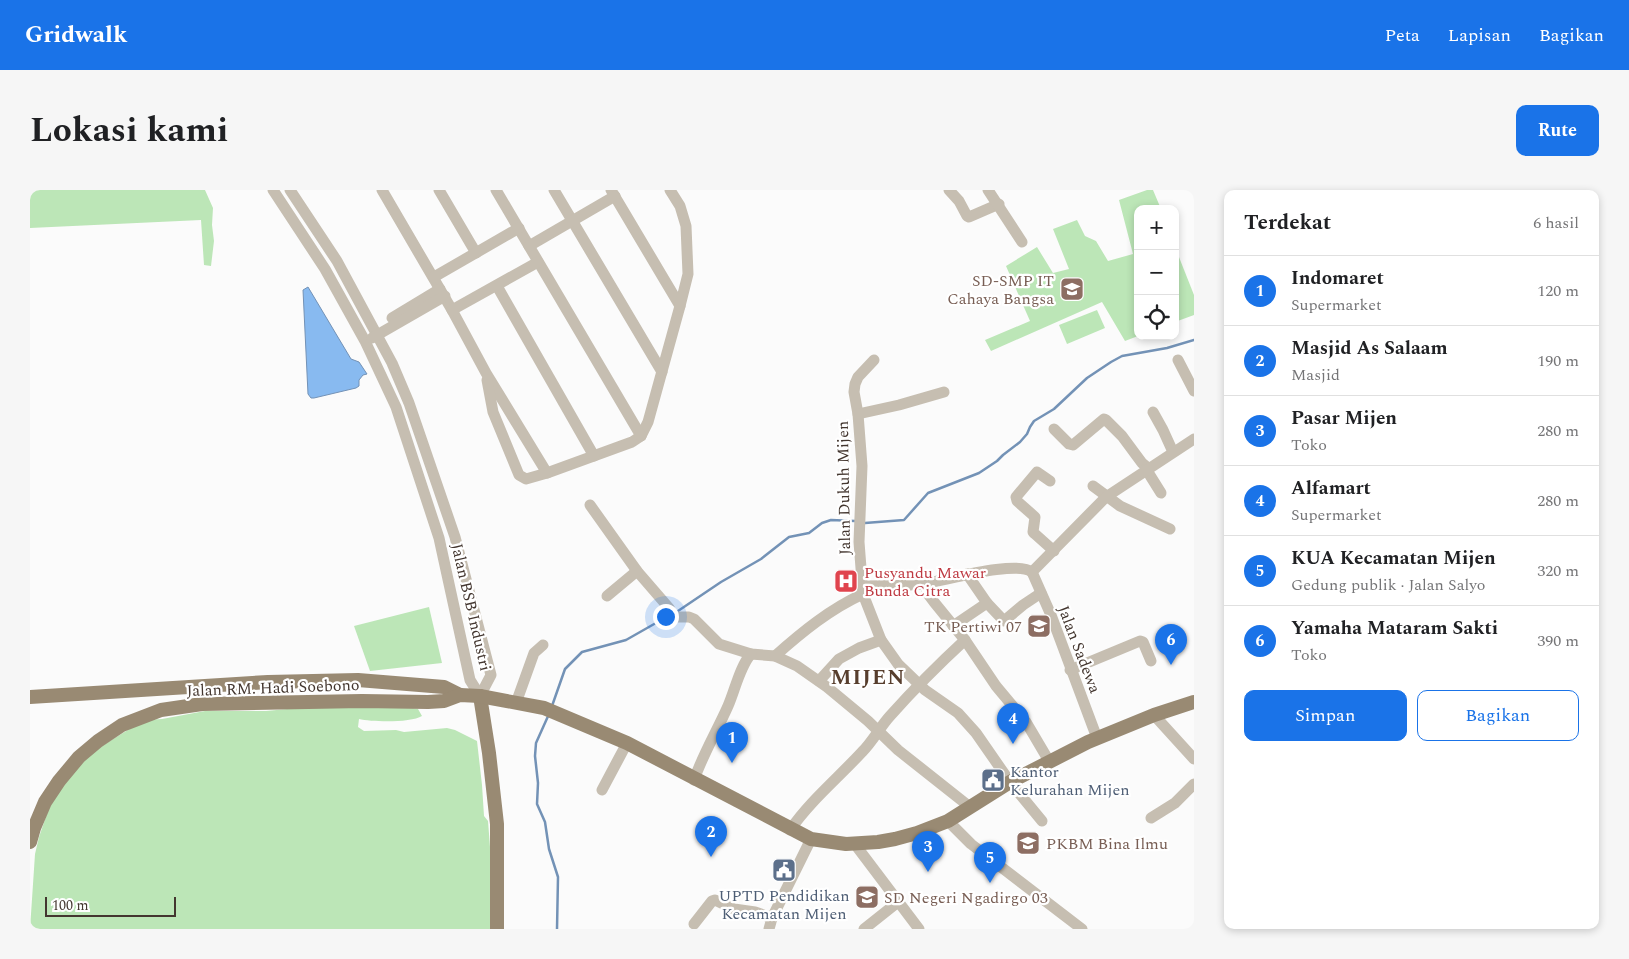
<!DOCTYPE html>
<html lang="id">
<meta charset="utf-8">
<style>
body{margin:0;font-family:Spectral,serif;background:#f6f6f6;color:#202124}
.controls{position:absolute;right:15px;top:15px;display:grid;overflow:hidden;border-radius:10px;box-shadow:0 2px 8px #0003}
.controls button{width:45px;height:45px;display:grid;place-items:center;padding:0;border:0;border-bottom:1px solid #e0e0e0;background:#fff;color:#202124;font:25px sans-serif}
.scale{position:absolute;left:15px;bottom:12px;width:131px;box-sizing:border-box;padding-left:5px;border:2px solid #43362f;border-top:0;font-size:14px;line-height:18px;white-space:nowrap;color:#43362f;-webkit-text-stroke:4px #fff;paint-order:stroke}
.you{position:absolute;left:635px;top:426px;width:18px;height:18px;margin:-12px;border:4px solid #fff;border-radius:50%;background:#1a73e8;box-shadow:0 0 0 8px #1a73e833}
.badge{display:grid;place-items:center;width:32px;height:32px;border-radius:50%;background:#1a73e8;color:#fff;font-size:16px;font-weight:700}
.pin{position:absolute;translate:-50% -41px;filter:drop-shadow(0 1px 2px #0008)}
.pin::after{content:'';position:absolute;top:26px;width:18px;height:15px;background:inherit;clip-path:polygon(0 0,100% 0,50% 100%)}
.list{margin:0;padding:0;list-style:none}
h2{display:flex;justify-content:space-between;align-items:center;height:65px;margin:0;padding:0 20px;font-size:21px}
h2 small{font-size:16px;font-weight:400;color:#757577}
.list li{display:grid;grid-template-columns:32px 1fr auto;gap:15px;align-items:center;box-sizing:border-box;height:70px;padding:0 20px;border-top:1px solid #e0e0e0}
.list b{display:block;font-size:19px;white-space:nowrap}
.list p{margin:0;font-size:16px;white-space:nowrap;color:#757577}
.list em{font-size:16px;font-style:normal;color:#757577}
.actions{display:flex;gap:10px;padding:15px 20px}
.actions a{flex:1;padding:11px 0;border:1px solid #1a73e8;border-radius:10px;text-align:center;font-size:18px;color:#1a73e8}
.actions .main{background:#1a73e8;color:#fff}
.icon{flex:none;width:28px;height:28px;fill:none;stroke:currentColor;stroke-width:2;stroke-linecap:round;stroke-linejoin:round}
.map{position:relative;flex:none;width:1164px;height:739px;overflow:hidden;border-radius:10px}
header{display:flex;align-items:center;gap:30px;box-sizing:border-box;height:70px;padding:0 25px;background:#1a73e8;color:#fff}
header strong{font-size:24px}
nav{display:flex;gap:28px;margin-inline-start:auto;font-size:18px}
.intro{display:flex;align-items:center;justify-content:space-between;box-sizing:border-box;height:120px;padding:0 30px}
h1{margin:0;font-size:35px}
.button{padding:12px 22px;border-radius:10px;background:#1a73e8;color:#fff;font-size:18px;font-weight:700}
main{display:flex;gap:30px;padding:0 30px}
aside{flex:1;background:#fff;border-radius:10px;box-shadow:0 2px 8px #0003}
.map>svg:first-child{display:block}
</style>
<header>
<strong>Gridwalk</strong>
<nav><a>Peta</a><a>Lapisan</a><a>Bagikan</a></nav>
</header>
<div class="intro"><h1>Lokasi kami</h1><a class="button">Rute</a></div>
<main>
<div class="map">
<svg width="1164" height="739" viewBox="0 0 1164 739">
<rect width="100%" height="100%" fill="#fbfbfb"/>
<g fill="#bce6b7">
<polygon points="0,0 175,0 183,18 182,35 184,51 181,76 174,75 171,30 0,38"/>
<polygon points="1117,0 1123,0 1131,19 1108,19 1108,146 1095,151 1072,112 961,161 955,150 1000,131 976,76 1007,57 1023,83 1039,79 1023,39 1047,30 1055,46 1066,51 1078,71 1103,64 1089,10"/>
<polygon points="1145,57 1164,105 1164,125 1145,132"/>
<polygon points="1067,120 1075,138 1037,154 1029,135"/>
<polygon points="399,417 412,473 340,481 324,436"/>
<path d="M289,516L318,518L372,516L388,519L392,526C381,533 342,532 329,529L328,537L334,541L366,540L374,542L417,538L425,540L447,551L452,595L454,626L458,631L462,683L461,739H0L5,664L9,647L21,612L33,591L67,559L114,530L132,529L175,521H236Z"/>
</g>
<polygon fill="#88baf0" stroke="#7392b6" points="278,97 321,169 329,172 337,184 333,185 329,190 329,196 326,198 284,208 281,208 278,204 273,100"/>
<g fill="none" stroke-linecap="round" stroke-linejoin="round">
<g stroke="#7392b6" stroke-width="2.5">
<polyline points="835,333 874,330 898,303 949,283 967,271 973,265 990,252 997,244 1000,237 1004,231 1024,219 1057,188 1081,172 1092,166 1137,158 1164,150"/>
<polyline points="645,423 691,392 731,369 759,347 779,343 792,333 801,330 825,331"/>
<polyline points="522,516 535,479 552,462 596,450 640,425"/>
<polyline points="519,524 506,553 505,566 508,593 507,614 515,632 519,659 528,687 527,739"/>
</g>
<g stroke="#c6beb1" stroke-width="11">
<polyline points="243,0 295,79 335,151 366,217 409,348 440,490 450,506"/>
<polyline points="260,0 307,71 362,173 379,213 425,347 461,485 450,506"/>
<polyline points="352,0 422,120 456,183 517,283 602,252 611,246 618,232 650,116 581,0"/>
<polyline points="409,0 446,63"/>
<polyline points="466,0 611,246"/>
<polyline points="524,0 632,182"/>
<polyline points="640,0 650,16 656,36 658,84 650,116"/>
<polyline points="919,0 929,11 937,26 939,27 969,14"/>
<polyline points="958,0 992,52"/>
<polyline points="499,56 585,6"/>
<polyline points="404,87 489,38"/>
<polyline points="467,96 564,266"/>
<polyline points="422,120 508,72"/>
<polyline points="362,128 410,99"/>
<polyline points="342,148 415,106"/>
<polyline points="844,170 828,187 825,194 824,202 828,224 832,276 829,352 833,404 851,450 868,474 895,500 928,523 946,543 980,592 1012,631"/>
<polyline points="1148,170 1164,201"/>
<polyline points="457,190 463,222 489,285 496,289 517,283"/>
<polyline points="1123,222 1133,240 1143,262"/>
<polyline points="828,224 869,215 914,202"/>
<polyline points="1024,239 1039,254 1043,255 1074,229 1076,230 1092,246 1112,273 1118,278"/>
<polyline points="1116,279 1131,303"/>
<polyline points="1020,291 1007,282 986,307 987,311 1005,327 1003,342 1005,344 1024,361"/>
<polyline points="1063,296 1090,316 1140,339"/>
<polyline points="560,315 607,381 639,418 644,427 659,427 664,429 689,454 721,464 745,466 767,476 797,497 838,531 868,560 940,617"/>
<polyline points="1002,382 1076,307 1164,249"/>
<polyline points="1002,382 1021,425 1067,548"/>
<polyline points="937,384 957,413"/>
<polyline points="895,394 898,404 904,412 935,450 966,496 996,532 1019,571"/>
<path d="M831,396C853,395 876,397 897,393C917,390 987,370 1002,382"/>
<polyline points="577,406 607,381"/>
<polyline points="923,436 957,413 974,431 993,415 1011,403"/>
<path d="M745,466C772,442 800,419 833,404"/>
<polyline points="1040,480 1110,451 1113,452 1121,471"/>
<polyline points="789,491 809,469 829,458 851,450"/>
<polyline points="486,513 504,463 513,455"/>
<polyline points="1124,525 1164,569"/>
<path d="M664,590C673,564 687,541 698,516C705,500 710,476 721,464"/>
<polyline points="572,600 597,553"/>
<polyline points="1121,628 1145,613 1164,594"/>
<polyline points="918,631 941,654 1052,739"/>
<path d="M760,640C780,611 808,588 832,562C843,551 850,537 860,526C884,499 909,474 935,450"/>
<polyline points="824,653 889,739"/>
<polyline points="664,734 682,711 685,710 704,719 725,722 742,728"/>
<polyline points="739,739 742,728 781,649"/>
<polyline points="834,739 868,712"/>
</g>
<g stroke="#998a73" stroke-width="14">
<polyline points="450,506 459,563 467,634 467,739"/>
<polyline points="0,507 238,492 328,490 414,497 430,505"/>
<polyline points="0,652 4,638 15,612 29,591 49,567 68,551 92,535 131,520 172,514 332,511 398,512 414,511 430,505 450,506 514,518 597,553 781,649 816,654 848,652 865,649 887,643 918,631 980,592 1058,552 1124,525 1164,512"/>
</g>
</g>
<defs>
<g id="school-square" transform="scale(1.25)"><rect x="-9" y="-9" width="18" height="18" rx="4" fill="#8d6e63" stroke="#fff"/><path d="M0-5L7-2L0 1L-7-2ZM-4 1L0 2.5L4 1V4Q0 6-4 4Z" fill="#fff"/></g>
<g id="hospital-square" transform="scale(1.25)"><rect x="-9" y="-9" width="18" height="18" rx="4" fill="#e0444e" stroke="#fff"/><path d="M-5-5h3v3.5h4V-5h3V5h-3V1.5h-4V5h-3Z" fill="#fff"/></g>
<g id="civic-square" transform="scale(1.25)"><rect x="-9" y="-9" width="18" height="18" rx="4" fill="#5c6f8a" stroke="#fff"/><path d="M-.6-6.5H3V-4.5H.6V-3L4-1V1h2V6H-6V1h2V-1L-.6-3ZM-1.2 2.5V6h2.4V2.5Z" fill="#fff"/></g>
</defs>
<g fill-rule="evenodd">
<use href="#school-square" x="1042" y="99"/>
<use href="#hospital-square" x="816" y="391"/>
<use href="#school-square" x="1009" y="436"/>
<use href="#civic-square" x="963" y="590"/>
<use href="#school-square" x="998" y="653"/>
<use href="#civic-square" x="754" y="680"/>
<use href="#school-square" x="837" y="707"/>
</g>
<g text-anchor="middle" stroke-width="4.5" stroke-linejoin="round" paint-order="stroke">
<g font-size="16" fill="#785e54" stroke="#fff" text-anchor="end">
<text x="1024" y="96">SD-SMP IT<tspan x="1024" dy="18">Cahaya Bangsa</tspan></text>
<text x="992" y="442">TK Pertiwi 07</text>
<text x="1016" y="659" text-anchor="start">PKBM Bina Ilmu</text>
<text x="854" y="713" text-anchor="start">SD Negeri Ngadirgo 03</text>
</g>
<g font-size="16" fill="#43362f" stroke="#fff">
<text transform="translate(813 298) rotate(-91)" y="6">Jalan Dukuh Mijen</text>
<text transform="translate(442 417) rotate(77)" y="6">Jalan BSB Industri</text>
<text transform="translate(1050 459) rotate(69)" y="6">Jalan Sadewa</text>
<text transform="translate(243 497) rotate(-2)" y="6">Jalan RM. Hadi Soebono</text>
</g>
<g font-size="16" fill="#be3a42" stroke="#fff" text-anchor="start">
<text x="834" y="388">Pusyandu Mawar<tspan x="834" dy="18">Bunda Citra</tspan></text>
</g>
<g font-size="16" fill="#4e5e75" stroke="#fff" text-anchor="start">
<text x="980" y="587">Kantor<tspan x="980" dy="18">Kelurahan Mijen</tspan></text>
<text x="754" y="711" text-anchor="middle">UPTD Pendidikan<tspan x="754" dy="18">Kecamatan Mijen</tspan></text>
</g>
<g font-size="21" font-weight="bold" letter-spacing="1" fill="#573e2d" stroke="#fff">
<text x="838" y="494">MIJEN</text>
</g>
</g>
</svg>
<div class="controls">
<button>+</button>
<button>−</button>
<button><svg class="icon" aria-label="locate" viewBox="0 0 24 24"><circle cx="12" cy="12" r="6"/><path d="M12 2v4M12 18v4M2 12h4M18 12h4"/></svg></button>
</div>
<div class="scale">100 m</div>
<div class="you"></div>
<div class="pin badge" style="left:702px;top:573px">1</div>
<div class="pin badge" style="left:681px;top:667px">2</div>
<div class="pin badge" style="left:898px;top:682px">3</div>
<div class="pin badge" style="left:983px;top:554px">4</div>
<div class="pin badge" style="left:960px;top:693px">5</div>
<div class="pin badge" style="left:1141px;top:475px">6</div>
</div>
<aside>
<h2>Terdekat<small>6 hasil</small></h2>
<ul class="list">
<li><span class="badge">1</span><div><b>Indomaret</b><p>Supermarket</p></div><em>120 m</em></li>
<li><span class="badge">2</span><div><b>Masjid As Salaam</b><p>Masjid</p></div><em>190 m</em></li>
<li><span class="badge">3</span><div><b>Pasar Mijen</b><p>Toko</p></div><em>280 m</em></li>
<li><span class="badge">4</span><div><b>Alfamart</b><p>Supermarket</p></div><em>280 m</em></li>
<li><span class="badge">5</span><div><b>KUA Kecamatan Mijen</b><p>Gedung publik · Jalan Salyo</p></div><em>320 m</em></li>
<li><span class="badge">6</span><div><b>Yamaha Mataram Sakti</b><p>Toko</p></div><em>390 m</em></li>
</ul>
<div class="actions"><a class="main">Simpan</a><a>Bagikan</a></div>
</aside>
</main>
